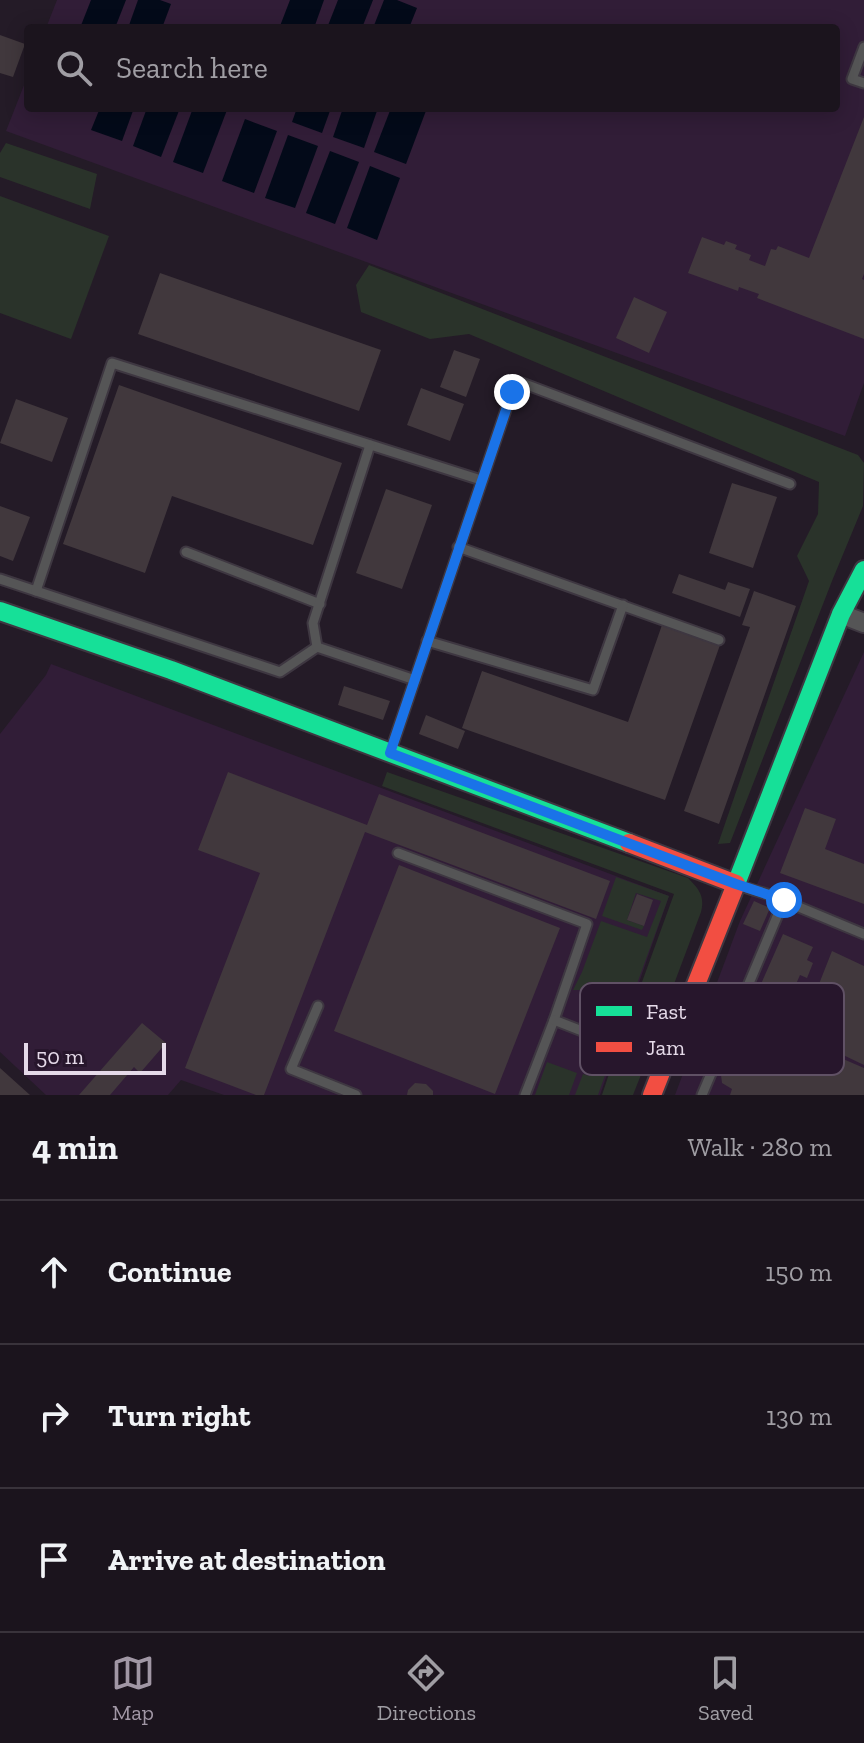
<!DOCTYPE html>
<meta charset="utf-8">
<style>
body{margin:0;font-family:"Zilla Slab",serif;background:#241d26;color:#f1f3f6}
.scale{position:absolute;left:24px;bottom:20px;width:142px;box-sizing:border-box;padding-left:8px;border:4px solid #e5dae9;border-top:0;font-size:22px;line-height:28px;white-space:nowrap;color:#e5dae9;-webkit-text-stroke:6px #27162c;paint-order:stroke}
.stop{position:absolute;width:24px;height:24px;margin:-18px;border:6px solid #1a73e8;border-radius:50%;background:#fff}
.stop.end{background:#1a73e8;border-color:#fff;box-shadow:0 2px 8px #0008}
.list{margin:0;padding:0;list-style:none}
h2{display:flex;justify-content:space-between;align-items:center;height:104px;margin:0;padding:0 32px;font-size:34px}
h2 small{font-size:26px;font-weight:400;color:#a09ea4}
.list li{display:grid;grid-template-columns:52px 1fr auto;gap:24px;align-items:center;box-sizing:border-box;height:144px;padding:0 32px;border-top:2px solid #39333b}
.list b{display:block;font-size:30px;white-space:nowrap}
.list em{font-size:26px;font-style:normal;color:#a09ea4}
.icon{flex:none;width:44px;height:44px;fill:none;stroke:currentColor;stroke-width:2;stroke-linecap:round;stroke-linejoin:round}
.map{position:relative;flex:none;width:864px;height:1095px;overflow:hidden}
.search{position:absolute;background:#1b141d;box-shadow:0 4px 20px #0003;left:24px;right:24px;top:24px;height:88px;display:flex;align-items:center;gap:20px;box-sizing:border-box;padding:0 28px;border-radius:8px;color:#a09ea4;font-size:30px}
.sheet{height:536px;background:#1b141d}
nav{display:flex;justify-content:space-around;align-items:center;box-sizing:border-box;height:112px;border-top:2px solid #39333b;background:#1b141d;font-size:22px;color:#a09ea4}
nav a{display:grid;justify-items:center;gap:4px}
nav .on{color:#a197a5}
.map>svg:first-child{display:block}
</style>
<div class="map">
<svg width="864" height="1095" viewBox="0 0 864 1095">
<rect width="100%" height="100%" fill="#241b27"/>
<g fill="#311d37">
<polygon points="57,0 864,0 864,383 845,436 6,131 28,75 28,108 836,108 836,28 46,28"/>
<polygon points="864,652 864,1095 675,1095 740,921"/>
<polygon points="51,664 669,896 600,1095 224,1095 181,1080 168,1095 46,1095 0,1052 0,734 46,675"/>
</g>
<g fill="#2a332a">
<polygon points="6,143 97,174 90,209 0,177 0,153"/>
<polygon points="0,196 109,236 71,339 0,313"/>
<polygon points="369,265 858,455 864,463 863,506 832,581 730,843 718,844 809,581 797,556 818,514 819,482 469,334 430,339 361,312 356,285"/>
<path d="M387,772L688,878C699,889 705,896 701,912L650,1048L622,1037L674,894L382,786Z"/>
<polygon points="616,877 669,896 618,1036 612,1034 608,1030 616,1008 605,1001 609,989 595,982 588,982 582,990 573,990 582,972 601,921 647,937 661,901 636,893 627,920 644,926 642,930 602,916"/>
<polygon points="598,1051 612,1056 598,1095 575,1095 583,1074 589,1076"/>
<polygon points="615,1056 644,1067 633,1095 602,1095"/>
<polygon points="547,1062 577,1073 569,1095 535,1095"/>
</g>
<g fill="#030a19">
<polygon points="91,0 126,0 115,28 80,28"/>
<polygon points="138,0 160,0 171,4 162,28 128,28"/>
<polygon points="290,0 324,0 314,28 285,28 280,26"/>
<polygon points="338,0 373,0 362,28 327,28"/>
<polygon points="384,0 397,0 417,8 409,28 373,28"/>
<polygon points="100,108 134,108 122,141 91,130"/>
<polygon points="147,108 180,108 161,157 133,146"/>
<polygon points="193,108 220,108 227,110 203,173 173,162"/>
<polygon points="297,108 331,108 322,133 292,122"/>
<polygon points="343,108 378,108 364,148 333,137"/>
<polygon points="391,108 427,108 406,164 374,152"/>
<polygon points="245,119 277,131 254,193 222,181"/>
<polygon points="288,135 318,146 295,208 265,198"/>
<polygon points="330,151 359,162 335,224 306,213"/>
<polygon points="370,166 400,178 377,240 347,228"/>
</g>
<g fill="#41383d">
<polygon points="0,35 25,44 13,77 0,73"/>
<polygon points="864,117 864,274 862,279 864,280 864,339 757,298 759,294 739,287 738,291 688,273 702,237 724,245 726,241 737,245 735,249 751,255 749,260 765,266 771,249 776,250 778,246 809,258"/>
<polygon points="160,273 381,350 359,411 138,334"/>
<polygon points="634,297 667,312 649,353 616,338"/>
<polygon points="454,350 480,359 466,397 440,387"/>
<polygon points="119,385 342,463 313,545 172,496 145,573 63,544"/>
<polygon points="421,388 464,404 450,441 407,425"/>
<polygon points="16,399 68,418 52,462 0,443"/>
<polygon points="732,483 777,497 753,568 709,553"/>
<polygon points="386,489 432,505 402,589 356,573"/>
<polygon points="0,506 30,517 13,561 0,556"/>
<polygon points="679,574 725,590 728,582 750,589 740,617 672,593"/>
<polygon points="754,591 796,606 719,824 684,811 750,627 742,625"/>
<polygon points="662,625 720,645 665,800 462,728 482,671 628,722"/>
<polygon points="344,686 390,701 383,720 338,705"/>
<polygon points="426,715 465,731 458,749 419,734"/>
<polygon points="228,772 367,825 379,794 610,881 596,919 365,832 264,1095 256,1095 185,1068 260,873 198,850"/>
<polygon points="805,808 836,819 825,849 864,864 864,904 780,873"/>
<polygon points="399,865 560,928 495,1094 334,1031"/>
<polygon points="637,894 653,900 644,926 627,920"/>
<polygon points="754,901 770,908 760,931 743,924"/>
<polygon points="783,934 813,947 807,960 813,963 807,978 800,975 776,1030 864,1068 864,1095 730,1095 732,1089 722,1083 721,1075"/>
<polygon points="832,951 864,966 864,1065 793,1031 816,983 819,984"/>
<polygon points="142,1023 166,1043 140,1073 134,1067 110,1095 79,1095"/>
<polygon points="0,1068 30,1095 0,1095"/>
<polygon points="415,1083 426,1084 433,1091 433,1095 407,1095 408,1090"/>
</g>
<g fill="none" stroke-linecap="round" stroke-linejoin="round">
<g stroke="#3e3741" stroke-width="13">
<g id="lane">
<polyline points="864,47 852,79 864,83"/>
<polyline points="458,547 719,640"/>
<polyline points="186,552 320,604"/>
<polyline points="0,579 280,672 317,647 415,680"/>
<polyline points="36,591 112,363 481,480"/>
<polyline points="427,641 593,690 623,605"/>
<polyline points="317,647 313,623 370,445"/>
<polyline points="390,753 512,392 522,383 790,484"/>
<polyline points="398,853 587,924 554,1020 525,1095"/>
<polyline points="737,885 770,895 864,934"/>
<polyline points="318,1006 291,1069 356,1095"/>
<polyline points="554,1020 661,1062"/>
<polyline points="702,1095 784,900"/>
</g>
</g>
<g stroke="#3e3741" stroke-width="22">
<polyline id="street" points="841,614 864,623"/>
</g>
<g stroke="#3e3741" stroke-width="22">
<g id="fast">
<polyline points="0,611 171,670 629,843"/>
<polyline points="736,884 841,614 864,570"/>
</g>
</g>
<g stroke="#3e3741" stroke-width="22">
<polyline id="jam" points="629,843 736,884 652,1095"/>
</g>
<use href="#lane" stroke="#555556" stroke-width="9"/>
<use href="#street" stroke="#555556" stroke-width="18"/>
<use href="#fast" stroke="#16e098" stroke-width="18"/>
<use href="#jam" stroke="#f24e42" stroke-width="18"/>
</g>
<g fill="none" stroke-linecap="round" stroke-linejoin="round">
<polyline stroke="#1a73e8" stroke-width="10" points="512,392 390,753 736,884 784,900"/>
</g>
<rect x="580" y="983" width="264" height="92" rx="12" fill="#27162c" stroke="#605165" stroke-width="2"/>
<rect x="596" y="1006" width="36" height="10" fill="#16e098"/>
<rect x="596" y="1042" width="36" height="10" fill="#f24e42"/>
<g font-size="22" fill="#e5dae9">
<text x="646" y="1019">Fast</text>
<text x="646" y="1055">Jam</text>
</g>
</svg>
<div class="scale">50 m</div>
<div class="stop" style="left:784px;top:900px"></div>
<div class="stop end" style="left:512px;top:392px"></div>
<div class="search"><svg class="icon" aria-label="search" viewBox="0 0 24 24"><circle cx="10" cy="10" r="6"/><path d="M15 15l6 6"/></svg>Search here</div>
</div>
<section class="sheet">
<h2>4 min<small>Walk · 280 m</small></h2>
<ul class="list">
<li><svg class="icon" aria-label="ahead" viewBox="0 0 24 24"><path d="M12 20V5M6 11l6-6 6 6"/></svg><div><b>Continue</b></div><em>150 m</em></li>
<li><svg class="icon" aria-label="right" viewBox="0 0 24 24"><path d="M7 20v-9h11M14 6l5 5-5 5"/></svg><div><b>Turn right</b></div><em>130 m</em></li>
<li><svg class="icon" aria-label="arrive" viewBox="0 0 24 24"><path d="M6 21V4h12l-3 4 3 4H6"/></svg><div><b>Arrive at destination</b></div></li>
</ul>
</section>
<nav>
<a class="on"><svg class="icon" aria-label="map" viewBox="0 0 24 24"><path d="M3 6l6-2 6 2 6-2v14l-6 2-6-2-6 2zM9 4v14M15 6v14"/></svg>Map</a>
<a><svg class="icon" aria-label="directions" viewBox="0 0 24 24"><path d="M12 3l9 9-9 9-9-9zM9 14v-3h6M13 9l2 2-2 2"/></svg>Directions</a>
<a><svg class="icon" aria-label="saved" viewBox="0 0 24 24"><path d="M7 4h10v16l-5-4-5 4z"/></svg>Saved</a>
</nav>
